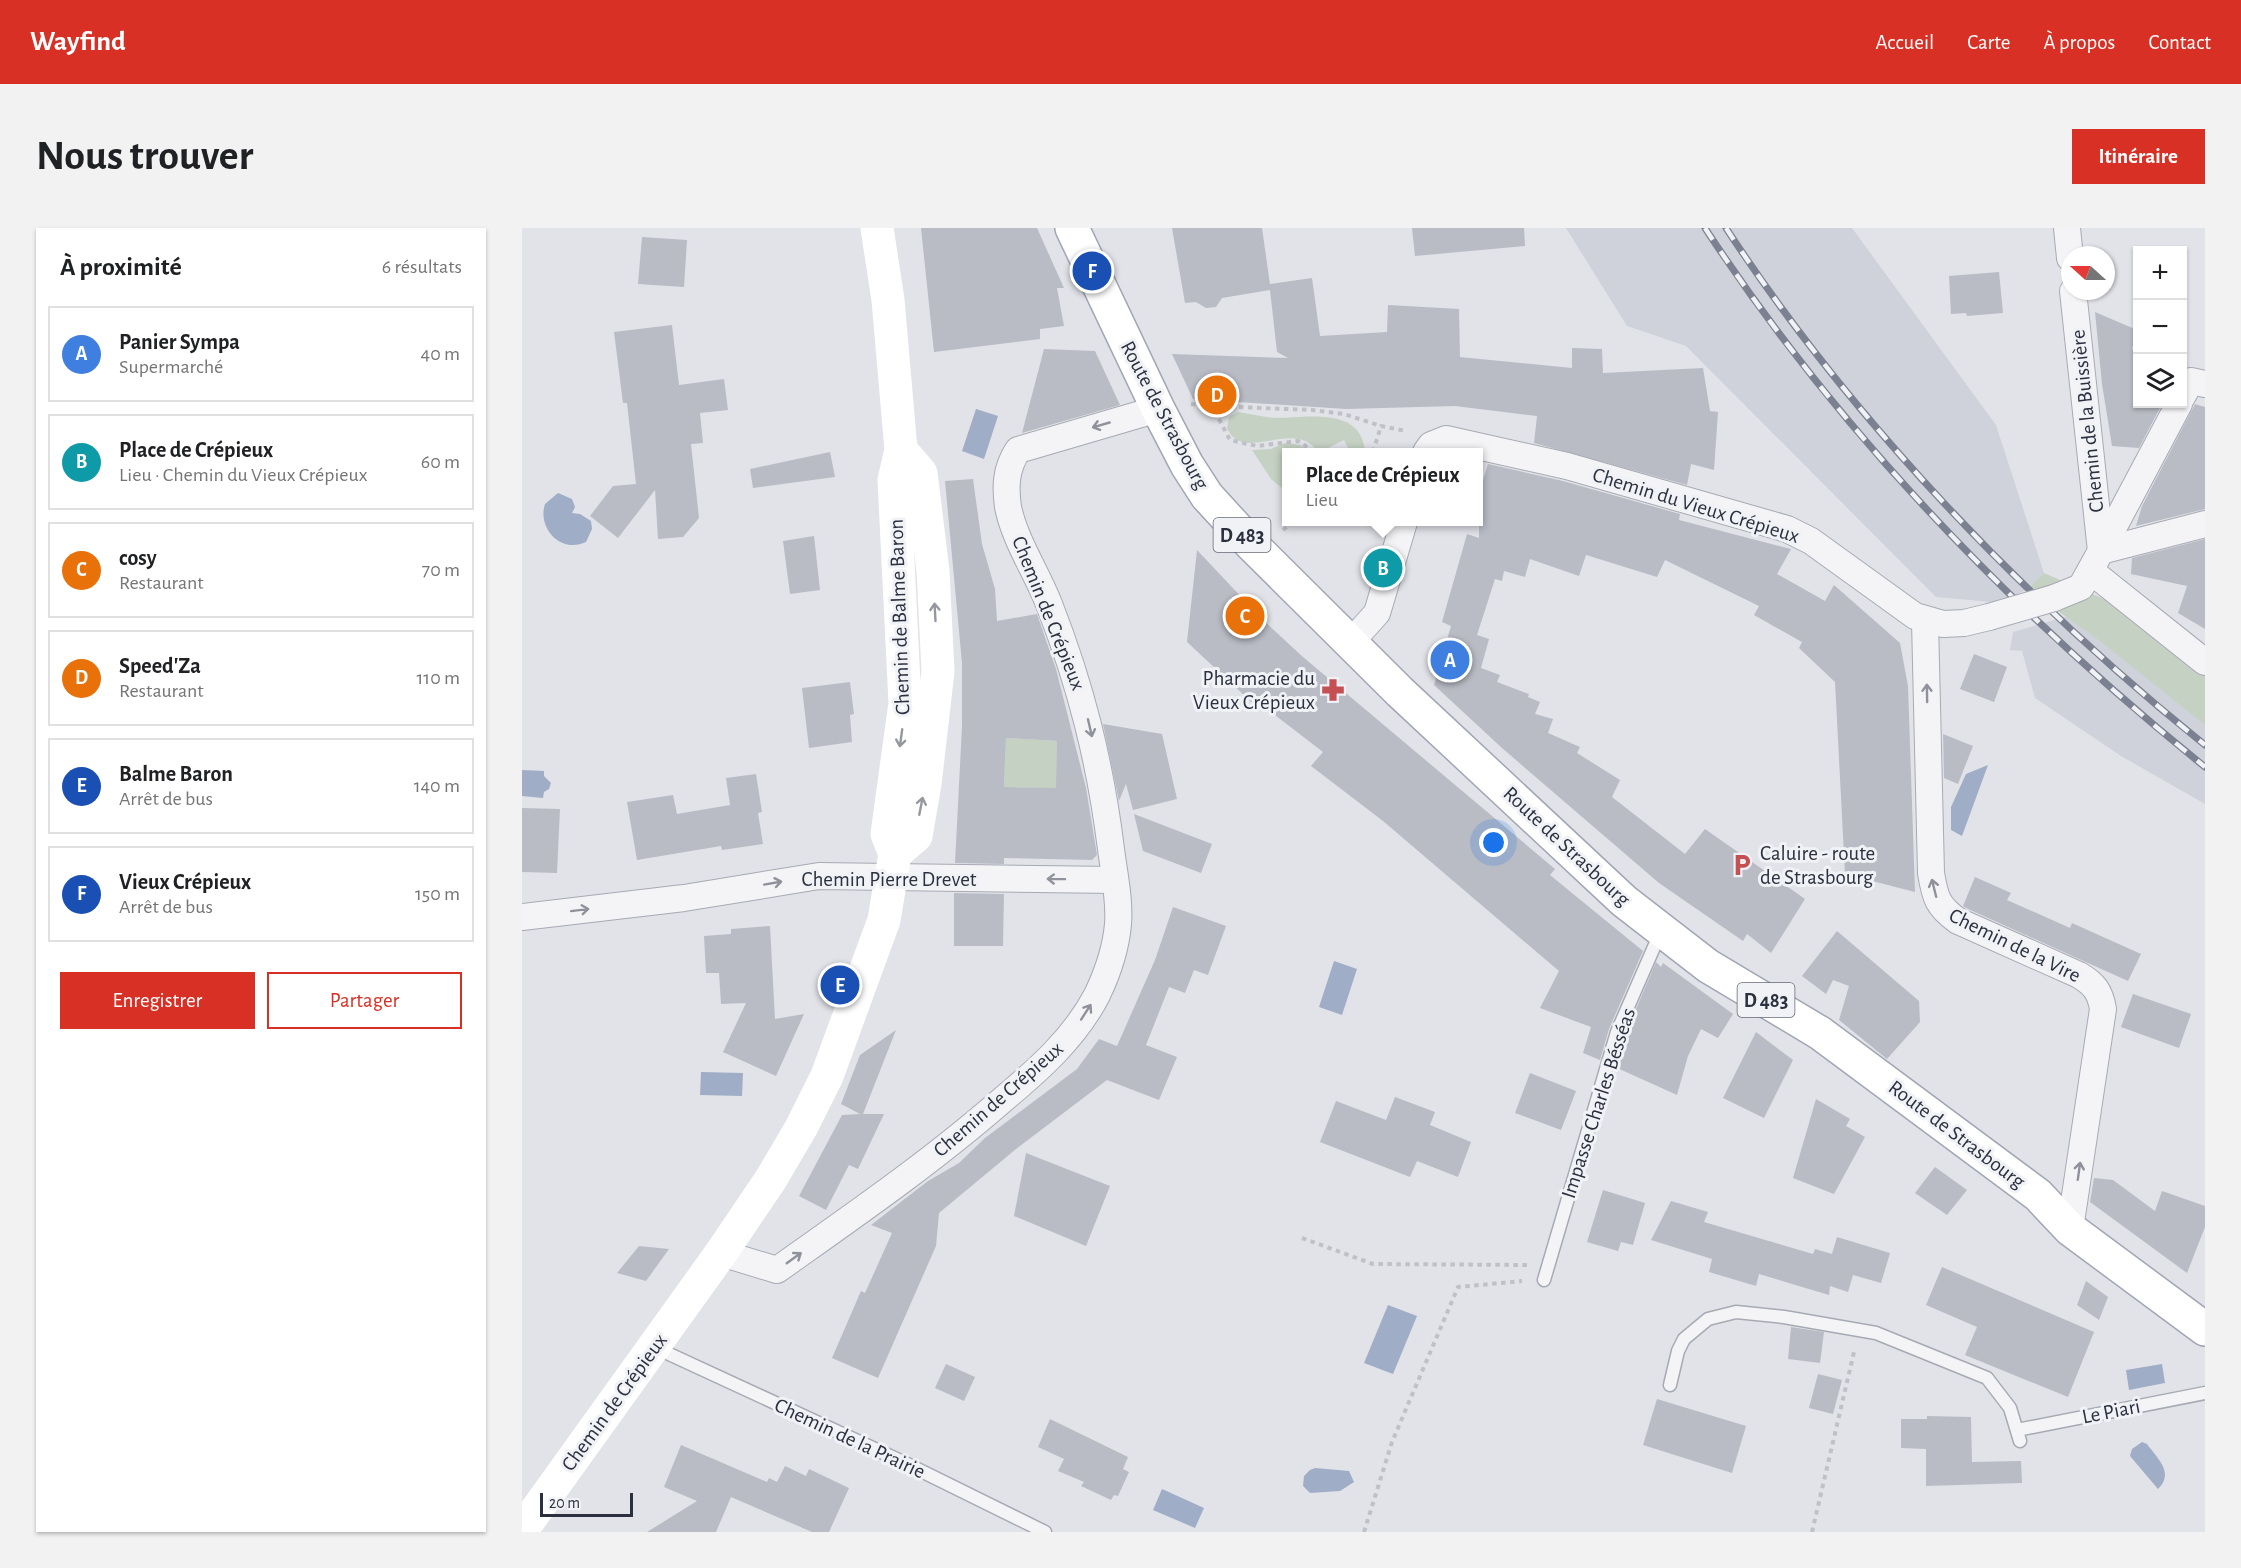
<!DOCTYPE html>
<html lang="fr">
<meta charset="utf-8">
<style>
body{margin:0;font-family:"Alegreya Sans",sans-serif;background:#f2f2f2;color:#202124}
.controls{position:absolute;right:18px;top:18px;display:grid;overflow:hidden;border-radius:0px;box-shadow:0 2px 4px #0004}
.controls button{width:54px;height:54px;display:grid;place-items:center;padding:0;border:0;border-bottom:2px solid #e0e0e0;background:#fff;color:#202124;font:30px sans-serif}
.compass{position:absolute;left:1539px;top:18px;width:54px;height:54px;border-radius:50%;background:#fff;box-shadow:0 2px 4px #0004;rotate:291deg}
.scale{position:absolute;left:18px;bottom:15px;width:93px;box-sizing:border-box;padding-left:6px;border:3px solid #2b303f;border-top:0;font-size:16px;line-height:21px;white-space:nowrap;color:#2b303f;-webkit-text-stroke:4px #f1f2f6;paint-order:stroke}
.you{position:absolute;left:972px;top:615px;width:21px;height:21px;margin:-15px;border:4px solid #fff;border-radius:50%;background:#1a73e8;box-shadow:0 0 0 9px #1a73e833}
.badge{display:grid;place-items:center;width:39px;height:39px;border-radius:50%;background:#d93025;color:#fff;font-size:20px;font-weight:700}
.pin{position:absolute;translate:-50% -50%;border:3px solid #fff;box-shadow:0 2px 6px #0006}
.popup{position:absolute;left:760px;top:220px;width:201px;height:78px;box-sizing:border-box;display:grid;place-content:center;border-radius:0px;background:#fff;filter:drop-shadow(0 2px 4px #0005);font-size:20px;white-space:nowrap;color:#757577}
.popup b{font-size:22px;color:#202124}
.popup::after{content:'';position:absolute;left:50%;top:100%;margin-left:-12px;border:12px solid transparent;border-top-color:#fff}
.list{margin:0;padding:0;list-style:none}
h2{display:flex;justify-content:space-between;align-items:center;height:78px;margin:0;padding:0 24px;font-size:26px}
h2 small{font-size:20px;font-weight:400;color:#757577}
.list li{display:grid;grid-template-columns:39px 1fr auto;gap:18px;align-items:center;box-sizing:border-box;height:96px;margin:0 12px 12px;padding:0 12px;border:2px solid #e0e0e0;border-radius:0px}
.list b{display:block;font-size:22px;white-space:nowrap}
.list p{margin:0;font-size:20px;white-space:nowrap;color:#757577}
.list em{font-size:20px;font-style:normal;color:#757577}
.actions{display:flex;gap:12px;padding:18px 24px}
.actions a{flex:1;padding:14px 0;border:2px solid #d93025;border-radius:0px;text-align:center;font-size:21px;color:#d93025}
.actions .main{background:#d93025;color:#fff}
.icon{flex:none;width:33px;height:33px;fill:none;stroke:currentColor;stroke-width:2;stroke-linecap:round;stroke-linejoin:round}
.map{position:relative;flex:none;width:1683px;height:1304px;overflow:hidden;border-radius:0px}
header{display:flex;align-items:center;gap:36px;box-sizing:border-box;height:84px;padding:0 30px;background:#d93025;color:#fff}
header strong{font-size:28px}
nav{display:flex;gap:33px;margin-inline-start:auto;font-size:21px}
.intro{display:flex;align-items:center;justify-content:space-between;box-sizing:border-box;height:144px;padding:0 36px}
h1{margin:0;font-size:42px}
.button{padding:15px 27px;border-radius:0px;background:#d93025;color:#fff;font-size:21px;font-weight:700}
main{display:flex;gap:36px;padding:0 36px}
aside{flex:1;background:#fff;border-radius:0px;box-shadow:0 2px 4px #0004}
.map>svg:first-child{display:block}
</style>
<header>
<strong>Wayfind</strong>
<nav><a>Accueil</a><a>Carte</a><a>À propos</a><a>Contact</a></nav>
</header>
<div class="intro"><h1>Nous trouver</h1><a class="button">Itinéraire</a></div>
<main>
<aside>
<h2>À proximité<small>6 résultats</small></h2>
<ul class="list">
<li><span class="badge" style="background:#3f7fe0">A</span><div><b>Panier Sympa</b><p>Supermarché</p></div><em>40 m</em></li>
<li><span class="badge" style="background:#0f9aa8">B</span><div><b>Place de Crépieux</b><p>Lieu · Chemin du Vieux Crépieux</p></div><em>60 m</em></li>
<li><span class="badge" style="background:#e8710a">C</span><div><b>cosy</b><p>Restaurant</p></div><em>70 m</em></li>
<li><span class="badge" style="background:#e8710a">D</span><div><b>Speed'Za</b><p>Restaurant</p></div><em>110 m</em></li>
<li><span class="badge" style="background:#1a4fb4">E</span><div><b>Balme Baron</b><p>Arrêt de bus</p></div><em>140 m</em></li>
<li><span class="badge" style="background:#1a4fb4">F</span><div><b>Vieux Crépieux</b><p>Arrêt de bus</p></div><em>150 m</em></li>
</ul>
<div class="actions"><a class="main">Enregistrer</a><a>Partager</a></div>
</aside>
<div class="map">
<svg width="1683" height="1304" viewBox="0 0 1683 1304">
<rect width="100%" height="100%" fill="#e1e3e9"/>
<g fill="#cfd2da">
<polygon points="1044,0 1330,0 1474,197 1522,345 1505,361 1480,375 1414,369 1164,118 1105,98"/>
<polygon points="1591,375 1683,443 1683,576 1599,528 1513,470 1500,423 1488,422 1491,404"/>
</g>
<g fill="#c5d2c3">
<path d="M716,184C729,186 741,189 754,190C784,190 840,178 843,224H822L827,222L822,212L804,221L805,224H796C772,189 721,237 705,200L707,189Z"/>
<polygon points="764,215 778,217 788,224 765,224 765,264 749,251 730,222 748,221"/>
<polygon points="1522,345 1591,375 1683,443 1683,497 1578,413 1505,361"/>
<polygon points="484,510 535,513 548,561 482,559"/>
</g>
<g fill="#9fadc6">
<polygon points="454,181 476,188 462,231 440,223"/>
<path d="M36,265L50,271L53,279L50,285L58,286L69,293L70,301L64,314C39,326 15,300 23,276Z"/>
<polygon points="1466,537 1440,608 1429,602 1429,579 1444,546"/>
<polygon points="0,542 22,543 22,548 29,555 27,561 22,564 21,570 0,568"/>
<polygon points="812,733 835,741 820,787 797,779"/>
<polygon points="179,844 221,845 220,868 178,867"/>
<polygon points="866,1077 895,1088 871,1146 842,1135"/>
<polygon points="1640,1136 1643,1155 1607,1162 1604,1142"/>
<path d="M1620,1214L1625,1216C1635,1230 1653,1245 1636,1261L1608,1228L1610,1221Z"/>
<polygon points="793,1240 827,1243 832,1254 818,1263 788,1265 781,1258 782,1248 788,1242"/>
<polygon points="640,1261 682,1280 673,1300 631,1282"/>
</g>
<g fill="#b9bcc5" fill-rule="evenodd">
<polygon points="399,0 515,0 542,60 535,60 542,98 518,101 518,111 412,124"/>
<polygon points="650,0 740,0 748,56 790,50 798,108 865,104 866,77 937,81 938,129 1050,140 1050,120 1080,121 1081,145 1181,140 1188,183 1196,184 1192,242 1169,236 1165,257 1012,215 1015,188 933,178 824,181 671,171 650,126 766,130 755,124 748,62 700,70 694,79 684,80 674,74 663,75"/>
<polygon points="890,0 1002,0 1003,18 893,28"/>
<polygon points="120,9 165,12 162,59 116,56"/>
<polygon points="1477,44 1481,85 1445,88 1444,85 1429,86 1427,48"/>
<polygon points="1573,84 1615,102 1610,121 1616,123 1616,176 1640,176 1617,220 1590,218 1580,156"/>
<polygon points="150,97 157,157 202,151 206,182 178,185 181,215 169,216 177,290 161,309 136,311 133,262 96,310 68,288 91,258 114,256 105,175 101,175 92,104"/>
<polygon points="522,121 573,123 598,177 500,205"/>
<polygon points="1673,176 1683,179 1683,281 1614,298 1620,278"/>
<polygon points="308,224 313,249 231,260 228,241"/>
<polygon points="966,236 1041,253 1158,286 1157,292 1269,321 1255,346 1303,373 1312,357 1378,415 1386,458 1393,664 1323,646 1313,454 1277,420 1280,414 1232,387 1237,378 1143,332 1135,349 1064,327 1057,348 1008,331 1003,349 982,343 980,353 973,351 955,407 967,411 959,440 978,447 975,454 1007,466 1006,469 1018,474 1013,486 1031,491 1026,505 1058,519 1055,525 1098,552 1090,569 1163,626 1183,601 1283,671 1249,725 1225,706 1221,713 1137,655 980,520 912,457 929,398 920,394 945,306 957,310 957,265"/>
<path d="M451,251L460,316L473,361L475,393L515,386L534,441L564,560L575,627L570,632L482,630V636L433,635L440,498V435L423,253ZM484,510L535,513L534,560L482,559Z"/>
<polygon points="292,308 298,362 268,366 261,313"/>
<polygon points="1683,311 1683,401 1656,385 1665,358 1609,346 1610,330"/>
<polygon points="675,322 741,392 781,429 1033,641 1028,647 1121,723 1087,801 1078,832 1061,825 1069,799 1018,780 1037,743 861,593 789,538 801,524 741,478 738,482 665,414"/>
<polygon points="1452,426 1485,439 1472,474 1438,461"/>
<polygon points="328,454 332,486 328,487 330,514 287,520 280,460"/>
<polygon points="581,496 640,506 655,571 611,582 604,556 597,573"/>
<polygon points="1421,506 1451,518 1436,556 1422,550"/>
<polygon points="234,546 240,584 236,585 241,616 200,622 199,618 115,632 105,574 151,567 155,586 208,577 204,550"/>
<polygon points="0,580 38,581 35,645 0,644"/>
<polygon points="612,586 690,616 679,645 621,623"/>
<polygon points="1453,649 1489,665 1485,672 1548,700 1550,695 1619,726 1606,753 1444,680 1441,678"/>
<polygon points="432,665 482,666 481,718 432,718"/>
<polygon points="651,679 704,698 686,747 672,742 663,765 647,759 624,817 655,829 637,872 585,852 494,921 417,985 414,1018 356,1150 310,1130 339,1063 343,1065 370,1005 349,997 406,953 437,935 463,910 555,841 577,811 595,818 633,732"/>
<polygon points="248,698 253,791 282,786 254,848 201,824 224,775 199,776 197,745 184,745 182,708 209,706 209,701"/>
<polygon points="1315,703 1397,773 1398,794 1365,831 1317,792 1327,758 1311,752 1304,766 1280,748"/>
<polygon points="1134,734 1139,739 1141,735 1211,786 1196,810 1179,801 1166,828 1155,867 1093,839 1103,807"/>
<polygon points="1611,766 1669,786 1657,820 1599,799"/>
<polygon points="374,802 341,886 362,886 336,941 327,937 304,982 277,968 320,887 338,886 319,876 338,827"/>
<polygon points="1234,804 1271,832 1242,890 1201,870"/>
<polygon points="1008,845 1054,863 1039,902 993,885"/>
<polygon points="873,869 913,884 908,897 949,914 936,949 895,933 888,949 798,914 814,873 864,892"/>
<polygon points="1294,871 1328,891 1324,898 1343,909 1312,966 1271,950"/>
<polygon points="504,925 588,958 564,1018 492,988"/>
<polygon points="1413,939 1445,962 1425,987 1393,965"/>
<polygon points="1572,950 1591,952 1633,983 1640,963 1683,978 1683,999 1665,1045 1568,974"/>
<polygon points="1081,962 1123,975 1111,1017 1099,1014 1096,1023 1065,1014"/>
<polygon points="1149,973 1186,984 1182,994 1291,1026 1293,1021 1310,1026 1315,1009 1368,1025 1359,1055 1331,1047 1326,1064 1308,1058 1307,1067 1237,1046 1234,1058 1187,1044 1190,1031 1129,1012"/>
<polygon points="117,1018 147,1021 124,1053 95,1045"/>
<polygon points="1420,1039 1572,1104 1546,1169 1443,1127 1455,1099 1404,1077"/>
<polygon points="1564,1053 1586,1069 1577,1092 1555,1077"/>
<polygon points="1269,1099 1302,1104 1298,1135 1266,1131"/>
<polygon points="424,1136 453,1149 442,1173 413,1160"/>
<polygon points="1296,1146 1320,1152 1311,1186 1287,1180"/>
<polygon points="1135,1171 1224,1198 1210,1245 1121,1217"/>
<polygon points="1405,1188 1449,1189 1450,1234 1499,1233 1500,1255 1404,1258 1404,1221 1379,1220 1379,1191 1405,1191"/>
<polygon points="528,1191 606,1229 601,1241 607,1244 596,1268 592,1267 589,1272 559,1258 562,1254 536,1243 542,1231 516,1219"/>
<polygon points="159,1217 245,1254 247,1250 255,1254 263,1238 284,1248 287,1241 327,1260 307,1304 290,1304 209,1269 194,1304 125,1304 175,1273 142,1259"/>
</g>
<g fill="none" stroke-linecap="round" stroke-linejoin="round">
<g stroke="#a7aab3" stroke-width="15">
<g id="lane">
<polyline points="1022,1052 1095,804 1139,703"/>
<polyline points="132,1119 381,1234 523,1304"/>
<polyline points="1148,1157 1156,1123 1162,1111 1186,1091 1214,1084 1262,1089 1354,1105 1465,1150 1488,1180 1498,1213"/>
<polyline points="1495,1202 1683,1165"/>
</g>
</g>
<g stroke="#a7aab3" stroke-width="28">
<g id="street">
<polyline points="1545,0 1548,30"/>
<polyline points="1551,63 1579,323"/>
<polyline points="1660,169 1669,153 1683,156"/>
<polyline points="904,224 909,217 924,211 1045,238 1265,301 1289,313 1393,388 1421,396 1442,395 1467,389"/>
<polyline points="1579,323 1657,176"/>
<polyline points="1570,344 1683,434"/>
<polyline points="1532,370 1559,359 1579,323 1683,296"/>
<path d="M1403,393L1409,645C1413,669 1415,678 1436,693L1557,747C1572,756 1578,763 1581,781L1548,1001"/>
<polyline points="828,415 855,385 882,294"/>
<polyline points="0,689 162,670 297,648 593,652"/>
<path d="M199,1025L255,1042C331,988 408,935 478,874C515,843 552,811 575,767C585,746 594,720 596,696C598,672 592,645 589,621C578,533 559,458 527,376C514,343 493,313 486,279C483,258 484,240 496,222L636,181"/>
</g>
</g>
<g stroke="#a1a6b4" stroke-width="36">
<polyline id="primary" points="550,0 636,181 665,237 685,268 730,317 878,464 1102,673 1186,738 1298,805 1516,967 1548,1001 1683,1101"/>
</g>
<g stroke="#c0c1c7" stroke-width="4" stroke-dasharray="4.5 4.5" stroke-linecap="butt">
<polyline points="669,176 690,178 708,212 735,218 776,213 793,224"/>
<polyline points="690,178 790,182 822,186 859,198"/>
<polyline points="851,224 859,198 884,203"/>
<polyline points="761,302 770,294"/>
<polyline points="780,1010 851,1036 1006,1037"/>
<polyline points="842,1304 870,1214 936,1059 1000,1053"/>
<polyline points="1290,1304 1332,1124"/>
</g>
<use href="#lane" stroke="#f4f4f7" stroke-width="12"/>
<use href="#street" stroke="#f4f4f7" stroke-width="26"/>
<g stroke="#fff" stroke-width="33">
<polyline points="373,626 394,608 403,556 416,443 411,343 399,245 379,222"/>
<polyline points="0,1302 199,1025 249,951 279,900 305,848 362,692 373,626 365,606 383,475 372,252 379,222 366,72 355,0"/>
</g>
<use href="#primary" stroke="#fff" stroke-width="33"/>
<g stroke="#7c8191" stroke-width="7">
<g id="rail">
<path d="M1183,0C1318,206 1492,385 1683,539"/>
<path d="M1204,0C1331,194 1503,372 1683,517"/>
</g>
</g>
<use href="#rail" stroke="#f1f2f6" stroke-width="4.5" stroke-dasharray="14" stroke-linecap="butt"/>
<g stroke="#a7aab3" stroke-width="28" stroke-linecap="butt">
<polyline id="street-bridge" points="1467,389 1532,370"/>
</g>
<use href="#street-bridge" stroke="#f4f4f7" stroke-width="26"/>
</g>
<defs><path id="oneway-shaft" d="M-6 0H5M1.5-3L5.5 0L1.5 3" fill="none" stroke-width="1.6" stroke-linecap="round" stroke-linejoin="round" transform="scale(1.5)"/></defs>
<g stroke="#90929b">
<use href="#oneway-shaft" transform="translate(579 197) rotate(164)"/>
<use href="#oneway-shaft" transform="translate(1405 465) rotate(-91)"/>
<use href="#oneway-shaft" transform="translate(568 500) rotate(77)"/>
<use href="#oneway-shaft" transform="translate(534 651) rotate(-179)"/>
<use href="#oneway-shaft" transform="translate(251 655) rotate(-10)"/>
<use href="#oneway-shaft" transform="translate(1412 660) rotate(-104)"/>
<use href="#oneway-shaft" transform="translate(58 682) rotate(-7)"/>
<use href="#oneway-shaft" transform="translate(564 784) rotate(-57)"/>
<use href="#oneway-shaft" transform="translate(1557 943) rotate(-82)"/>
<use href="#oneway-shaft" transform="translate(272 1030) rotate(-36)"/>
</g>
<g stroke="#95989f">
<use href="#oneway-shaft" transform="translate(413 384) rotate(-93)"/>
<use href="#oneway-shaft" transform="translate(379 510) rotate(98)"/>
<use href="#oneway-shaft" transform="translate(399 578) rotate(-79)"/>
</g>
<defs>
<g id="pharmacy-bare" transform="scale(1.8)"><path d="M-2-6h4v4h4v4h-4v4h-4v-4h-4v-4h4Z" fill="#c45054" stroke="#f1f2f6" stroke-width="2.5" paint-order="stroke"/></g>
<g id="parking-bare" transform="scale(1.8)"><path d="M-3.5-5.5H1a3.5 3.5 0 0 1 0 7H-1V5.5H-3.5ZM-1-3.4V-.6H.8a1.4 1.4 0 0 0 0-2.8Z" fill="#c45054" stroke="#f1f2f6" stroke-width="2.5" paint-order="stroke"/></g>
</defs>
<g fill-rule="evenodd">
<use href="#pharmacy-bare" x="811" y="462"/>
<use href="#parking-bare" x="1220" y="637"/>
</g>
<g text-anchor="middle" stroke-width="6" stroke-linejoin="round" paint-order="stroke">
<g fill="#f1f2f6" stroke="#666a76" stroke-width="1.5">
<rect x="691.5" y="290" width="57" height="34" rx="4.5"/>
<rect x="1215.5" y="755" width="57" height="34" rx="4.5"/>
</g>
<g font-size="20" font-weight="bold" fill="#2b303f">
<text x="720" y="314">D 483</text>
<text x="1244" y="779">D 483</text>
</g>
<g font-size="21" fill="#2b303f" stroke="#f1f2f6">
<text transform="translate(643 187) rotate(62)" y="7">Route de Strasbourg</text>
<text transform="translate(1565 193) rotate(-96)" y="7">Chemin de la Buissière</text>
<text transform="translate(1174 277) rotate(17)" y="7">Chemin du Vieux Crépieux</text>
<text transform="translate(527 385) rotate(68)" y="7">Chemin de Crépieux</text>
<text transform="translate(377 389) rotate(-92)" y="7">Chemin de Balme Baron</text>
<text transform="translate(1045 618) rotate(43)" y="7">Route de Strasbourg</text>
<text x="367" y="658">Chemin Pierre Drevet</text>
<text transform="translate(1493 717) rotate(26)" y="7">Chemin de la Vire</text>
<text transform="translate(476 871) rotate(-41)" y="7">Chemin de Crépieux</text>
<text transform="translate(1076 875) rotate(-72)" y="7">Impasse Charles Bésséas</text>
<text transform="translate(1435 906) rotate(37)" y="7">Route de Strasbourg</text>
<text transform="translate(92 1174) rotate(-54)" y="7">Chemin de Crépieux</text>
<text transform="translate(1589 1183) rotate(-11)" y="7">Le Piari</text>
<text transform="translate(328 1210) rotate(25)" y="7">Chemin de la Prairie</text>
</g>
<g font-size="21" fill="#2b303f" stroke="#f1f2f6" text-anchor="end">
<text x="793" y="457">Pharmacie du<tspan x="793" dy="24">Vieux Crépieux</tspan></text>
<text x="1238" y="632" text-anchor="start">Caluire - route<tspan x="1238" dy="24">de Strasbourg</tspan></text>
</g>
</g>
</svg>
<div class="controls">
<button>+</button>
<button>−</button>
<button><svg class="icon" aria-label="layers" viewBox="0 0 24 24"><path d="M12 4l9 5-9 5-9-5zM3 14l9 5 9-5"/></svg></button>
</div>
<svg class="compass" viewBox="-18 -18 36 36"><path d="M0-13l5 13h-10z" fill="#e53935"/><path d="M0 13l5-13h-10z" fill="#757577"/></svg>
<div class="scale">20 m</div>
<div class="you"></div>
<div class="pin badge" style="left:928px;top:432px;background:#3f7fe0">A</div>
<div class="pin badge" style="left:861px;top:340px;background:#0f9aa8">B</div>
<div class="popup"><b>Place de Crépieux</b>Lieu</div>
<div class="pin badge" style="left:723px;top:388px;background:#e8710a">C</div>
<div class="pin badge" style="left:695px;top:167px;background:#e8710a">D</div>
<div class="pin badge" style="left:318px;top:757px;background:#1a4fb4">E</div>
<div class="pin badge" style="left:570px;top:43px;background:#1a4fb4">F</div>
</div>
</main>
